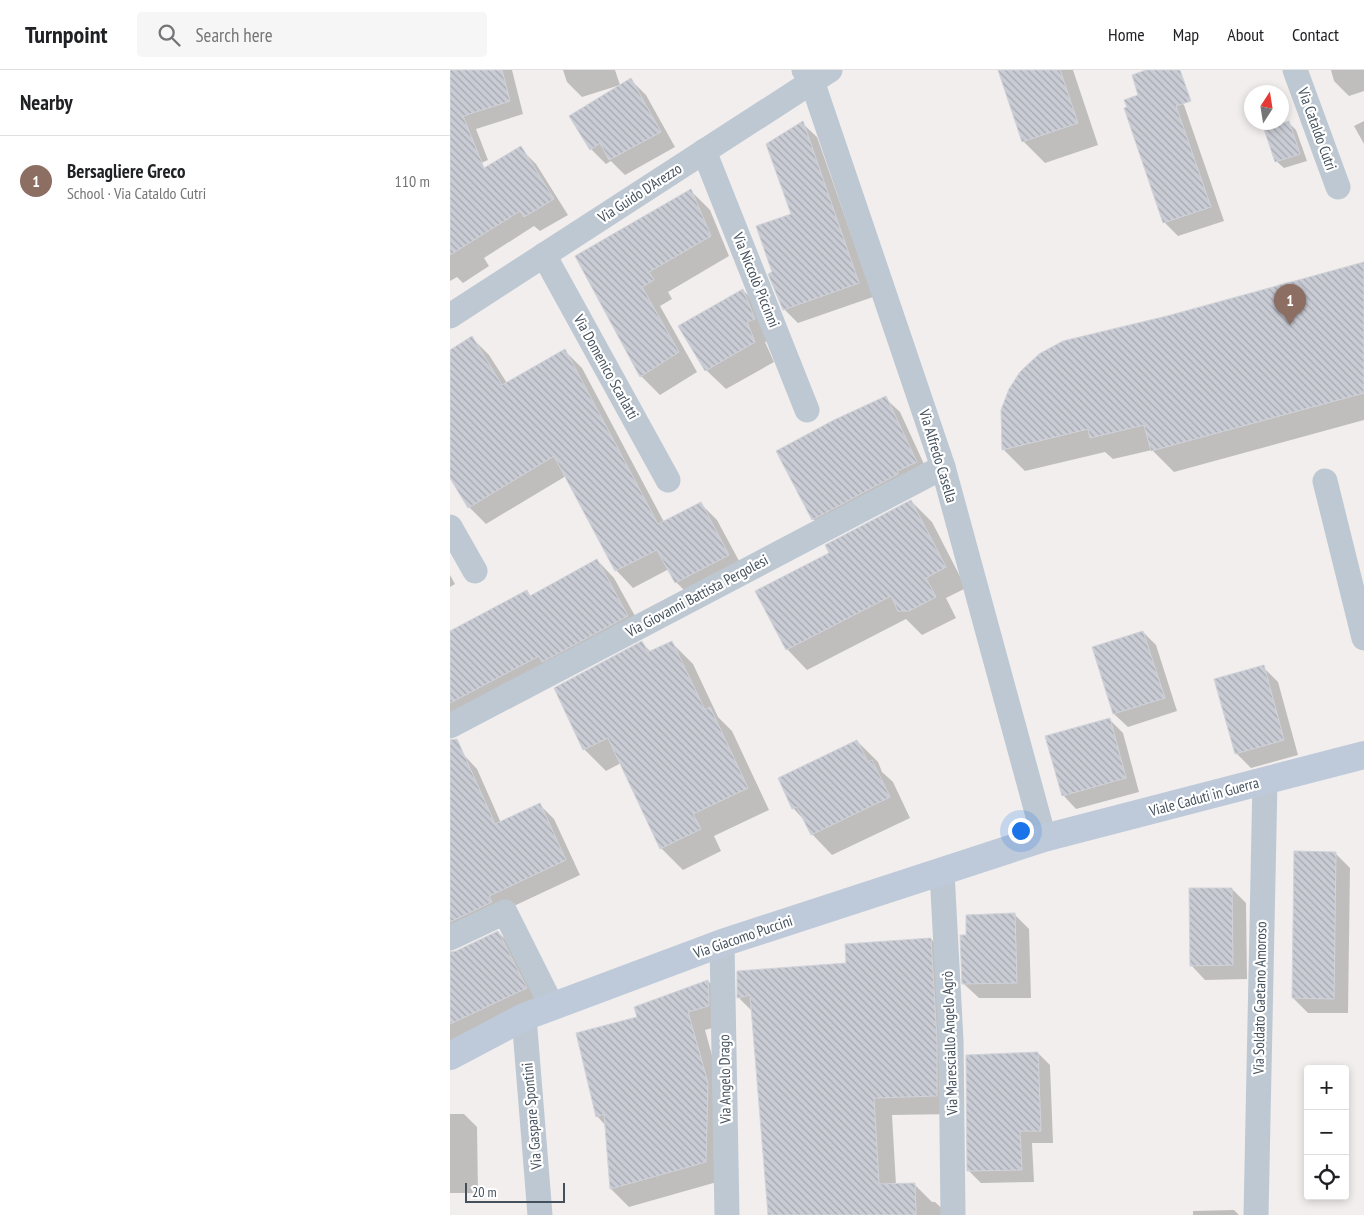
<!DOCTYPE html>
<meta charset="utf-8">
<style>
body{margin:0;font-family:"PT Sans Narrow",sans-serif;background:#f6f6f6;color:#202124}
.controls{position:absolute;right:15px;bottom:15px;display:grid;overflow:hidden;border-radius:5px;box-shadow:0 2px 8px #0003}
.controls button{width:45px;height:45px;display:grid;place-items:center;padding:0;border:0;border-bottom:1px solid #e0e0e0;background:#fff;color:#202124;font:25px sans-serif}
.compass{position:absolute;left:794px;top:15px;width:45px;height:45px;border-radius:50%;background:#fff;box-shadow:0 2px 8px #0003;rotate:12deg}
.scale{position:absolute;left:15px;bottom:12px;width:100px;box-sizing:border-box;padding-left:5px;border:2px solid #44515d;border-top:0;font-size:14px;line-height:18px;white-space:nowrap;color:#44515d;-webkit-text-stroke:4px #fff;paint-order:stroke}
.you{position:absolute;left:570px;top:760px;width:18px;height:18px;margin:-12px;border:4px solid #fff;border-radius:50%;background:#1a73e8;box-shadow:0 0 0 8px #1a73e833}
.badge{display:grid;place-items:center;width:32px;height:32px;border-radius:50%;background:#0f766e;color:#fff;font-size:16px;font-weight:700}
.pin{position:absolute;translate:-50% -41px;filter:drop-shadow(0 1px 2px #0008)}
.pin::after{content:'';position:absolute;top:26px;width:18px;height:15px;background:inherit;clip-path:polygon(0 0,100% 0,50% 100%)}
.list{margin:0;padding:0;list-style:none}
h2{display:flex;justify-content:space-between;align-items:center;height:65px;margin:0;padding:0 20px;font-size:21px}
h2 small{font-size:16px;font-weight:400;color:#757577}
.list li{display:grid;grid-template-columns:32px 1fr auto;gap:15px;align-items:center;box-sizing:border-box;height:90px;padding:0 20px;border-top:1px solid #e0e0e0}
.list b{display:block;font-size:19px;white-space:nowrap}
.list p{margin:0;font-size:16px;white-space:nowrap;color:#757577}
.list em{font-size:16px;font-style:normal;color:#757577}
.icon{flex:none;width:28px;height:28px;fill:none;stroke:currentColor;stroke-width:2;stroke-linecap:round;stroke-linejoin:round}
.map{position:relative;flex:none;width:914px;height:1145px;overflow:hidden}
header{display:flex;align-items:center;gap:30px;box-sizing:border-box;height:70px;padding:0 25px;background:#fff;border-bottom:1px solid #e0e0e0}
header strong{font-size:24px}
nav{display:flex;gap:28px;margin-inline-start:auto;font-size:18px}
.search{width:350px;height:45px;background:#f6f6f6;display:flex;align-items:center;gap:12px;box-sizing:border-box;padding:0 18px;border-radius:5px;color:#757577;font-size:19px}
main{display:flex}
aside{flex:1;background:#fff}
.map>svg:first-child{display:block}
</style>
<header>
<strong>Turnpoint</strong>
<div class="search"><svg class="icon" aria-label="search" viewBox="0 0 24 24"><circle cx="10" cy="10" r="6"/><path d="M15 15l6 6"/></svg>Search here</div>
<nav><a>Home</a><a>Map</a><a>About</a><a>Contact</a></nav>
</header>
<main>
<aside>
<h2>Nearby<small></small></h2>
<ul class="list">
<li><span class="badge" style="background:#8d6e63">1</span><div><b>Bersagliere Greco</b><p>School · Via Cataldo Cutri</p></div><em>110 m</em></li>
</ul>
</aside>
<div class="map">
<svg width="914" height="1145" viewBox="0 0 914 1145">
<defs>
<pattern id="building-back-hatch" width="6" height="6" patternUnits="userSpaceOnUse" patternTransform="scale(1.25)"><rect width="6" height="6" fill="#c9ccd4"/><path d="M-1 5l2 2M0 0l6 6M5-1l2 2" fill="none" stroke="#a5a8af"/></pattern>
</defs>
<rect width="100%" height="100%" fill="#f1eeed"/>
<g fill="#0003">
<polygon points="0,0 62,0 73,44 26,59 38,90 0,106"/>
<polygon points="113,0 165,0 170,15 132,27 117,12"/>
<polygon points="549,0 623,0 648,75 595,93 573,71"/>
<polygon points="881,0 914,0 914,21 899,26 884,11"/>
<polygon points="181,10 196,25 225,77 175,105 161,91 156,94 141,79"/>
<polygon points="720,21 734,35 774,151 728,166 714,152"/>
<polygon points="914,51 914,74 904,56"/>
<polygon points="352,53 367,67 423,227 348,253 334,239 324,203 342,145"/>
<polygon points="839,53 846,60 857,91 834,98 826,91"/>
<polygon points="71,79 86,94 118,145 90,161 84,156 34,188 39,196 13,213 7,207 0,211 0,124"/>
<polygon points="241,121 260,140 279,186 218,222 222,229 210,236 247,302 210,325 191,306 127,187"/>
<polygon points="914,193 914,350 724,402 702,380 663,389 655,382 575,401 553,379 717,247"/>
<polygon points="293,220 312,240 324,269 315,272 324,292 276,319 256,300"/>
<polygon points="22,268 39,285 57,313 115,281 132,298 214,452 250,433 267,450 295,502 243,529 226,512 219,499 183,518 166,500 116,406 36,454 19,437 0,406 0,282"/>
<polygon points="435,328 450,342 480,407 377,463 363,449"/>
<polygon points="461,431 482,452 516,518 496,528 506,548 472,565 456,549 357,600 337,579 381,483"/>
<polygon points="147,490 164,508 195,564 0,659 0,573 76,521 81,526"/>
<polygon points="0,505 5,514 0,517"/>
<polygon points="693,562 706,575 727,641 678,657 664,644 644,578"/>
<polygon points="192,573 201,582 222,573 243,594 268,647 282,661 319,740 264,766 271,781 233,800 211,778 171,693 156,701 134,679"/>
<polygon points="813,597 828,612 848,685 801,698 786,683"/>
<polygon points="659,649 673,663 689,722 626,739 613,725"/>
<polygon points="407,671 428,692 432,702 443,712 460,748 382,785 362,764 354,750 344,739 329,709"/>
<polygon points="13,684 27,699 51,753 89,734 104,749 130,805 53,841 2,875 0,882 0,690"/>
<polygon points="885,783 900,798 898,943 858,943 843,928"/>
<polygon points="782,819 796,833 797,909 755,910 741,895"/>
<polygon points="564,844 579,859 581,928 529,928 514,914 518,866"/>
<polygon points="48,862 63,877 91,933 0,975 0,883 6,882"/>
<polygon points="481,869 499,887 505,1044 442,1045 446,1115 464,1114 482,1132 485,1132 499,1145 319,1145 303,942 289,928 288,903 398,894"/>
<polygon points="258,911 276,929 276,954 255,960 274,1029 274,1110 179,1137 161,1119 156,1056 147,1046 189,948"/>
<polygon points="588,983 600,995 603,1073 582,1073 584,1112 531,1113 518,1100"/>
<polygon points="0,1044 14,1044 27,1057 28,1123 0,1123"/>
<polygon points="784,1140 789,1145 743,1145 743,1141"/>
</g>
<g fill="url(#building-back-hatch)" stroke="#d1d3da">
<polygon points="0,0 52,0 60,31 13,46 34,98 71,76 104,129 74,147 70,141 0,185"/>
<polygon points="548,0 610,0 628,53 572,72"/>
<polygon points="696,0 730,0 741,31 726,36 761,137 713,153 674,38 677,37 674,30 688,25 682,5"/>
<polygon points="181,8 211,62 159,90 150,73 140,80 119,46"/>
<polygon points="353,51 409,213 333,240 318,204 322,202 306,156 341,144 316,74"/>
<polygon points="839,51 850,84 825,92 814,59"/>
<polygon points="241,119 261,166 199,202 204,210 192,217 229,282 190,307 125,186"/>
<polygon points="914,192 914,323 701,381 694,355 640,368 638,359 552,380 551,340 559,319 570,302 589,284 613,271 717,246"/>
<polygon points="293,219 305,249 297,252 305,272 255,301 228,256"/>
<polygon points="22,266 52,315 115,279 208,454 251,432 279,485 225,513 207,480 165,501 104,386 18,438 0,408 0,280"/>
<polygon points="436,326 467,392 447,401 448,404 362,450 326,381 384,350"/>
<polygon points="461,430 496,497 476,508 486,527 459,541 448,541 441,526 336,580 305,521 379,483 375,475"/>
<polygon points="147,489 178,546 92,592 89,586 0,633 0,561 77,520 80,526"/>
<polygon points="693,561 715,628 663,644 642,577"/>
<polygon points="192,571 198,582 222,571 255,640 260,637 298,718 243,744 251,759 210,779 158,668 133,680 104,618"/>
<polygon points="814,595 834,670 785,684 764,609"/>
<polygon points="660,648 676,708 612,726 595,666"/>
<polygon points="7,669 45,754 90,733 116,790 39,826 42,832 0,852 0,670"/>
<polygon points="407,670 418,692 422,690 440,727 361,765 347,737 342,739 328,708"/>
<polygon points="844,781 886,782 884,929 842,928"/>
<polygon points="739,818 782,818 783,895 740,896"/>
<polygon points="565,843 567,913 512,914 510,865 516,865 516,845"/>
<polygon points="48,861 77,918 0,954 0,882 6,881"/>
<polygon points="481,868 487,971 487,1026 424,1028 429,1114 465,1113 466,1145 318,1145 300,925 287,928 287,901 396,893 395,874"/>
<polygon points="258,910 259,936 238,942 258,1013 256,1092 160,1119 154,1044 146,1047 126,963 187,947 184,937"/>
<polygon points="588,982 591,1061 570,1061 572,1100 517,1101 516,985"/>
</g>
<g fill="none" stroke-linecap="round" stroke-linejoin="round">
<g stroke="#bdc8d2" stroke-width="25">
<polyline points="354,0 362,11 493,397 594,768"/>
<polyline points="845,0 888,117"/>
<polyline points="254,81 357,340"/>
<polyline points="94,185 218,410"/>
<polyline points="0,246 380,0"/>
<polyline points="875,411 914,568"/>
<polyline points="0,457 25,501"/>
<polyline points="0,656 493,397"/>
<polyline points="492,802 501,971 503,1145"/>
<polyline points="0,868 55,842 102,936"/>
<polyline points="272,873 277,1145"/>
<polyline points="74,947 90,1145"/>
<polyline points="806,1145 815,711"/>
</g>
<polyline stroke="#becad9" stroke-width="28" points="0,986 74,947 272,873 594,768 914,685"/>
</g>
<g text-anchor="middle" stroke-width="4.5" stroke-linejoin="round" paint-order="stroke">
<g font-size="15" fill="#44515d" stroke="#fff">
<text transform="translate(867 59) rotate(70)" y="5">Via Cataldo Cutri</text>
<text transform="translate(190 123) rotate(-33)" y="5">Via Guido D'Arezzo</text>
<text transform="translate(306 210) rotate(68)" y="5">Via Niccolò Piccinni</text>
<text transform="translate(156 297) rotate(61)" y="5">Via Domenico Scarlatti</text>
<text transform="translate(488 386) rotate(73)" y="5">Via Alfredo Casella</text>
<text transform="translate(247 526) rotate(-28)" y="5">Via Giovanni Battista Pergolesi</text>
<text transform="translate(754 727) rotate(-15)" y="5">Viale Caduti in Guerra</text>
<text transform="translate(293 867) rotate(-19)" y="5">Via Giacomo Puccini</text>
<text transform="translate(810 928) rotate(-89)" y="5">Via Soldato Gaetano Amoroso</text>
<text transform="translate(500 973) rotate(-92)" y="5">Via Maresciallo Angelo Agrò</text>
<text transform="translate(275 1009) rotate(-91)" y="5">Via Angelo Drago</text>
<text transform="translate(82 1046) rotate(-95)" y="5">Via Gaspare Spontini</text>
</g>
</g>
</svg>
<div class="controls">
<button>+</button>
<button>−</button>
<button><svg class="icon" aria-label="locate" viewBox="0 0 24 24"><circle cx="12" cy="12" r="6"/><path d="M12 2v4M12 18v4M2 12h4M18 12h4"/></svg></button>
</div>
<svg class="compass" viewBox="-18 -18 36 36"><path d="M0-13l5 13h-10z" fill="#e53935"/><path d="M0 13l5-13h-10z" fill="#757577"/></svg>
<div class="scale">20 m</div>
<div class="you"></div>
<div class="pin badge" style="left:840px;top:255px;background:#8d6e63">1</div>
</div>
</main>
